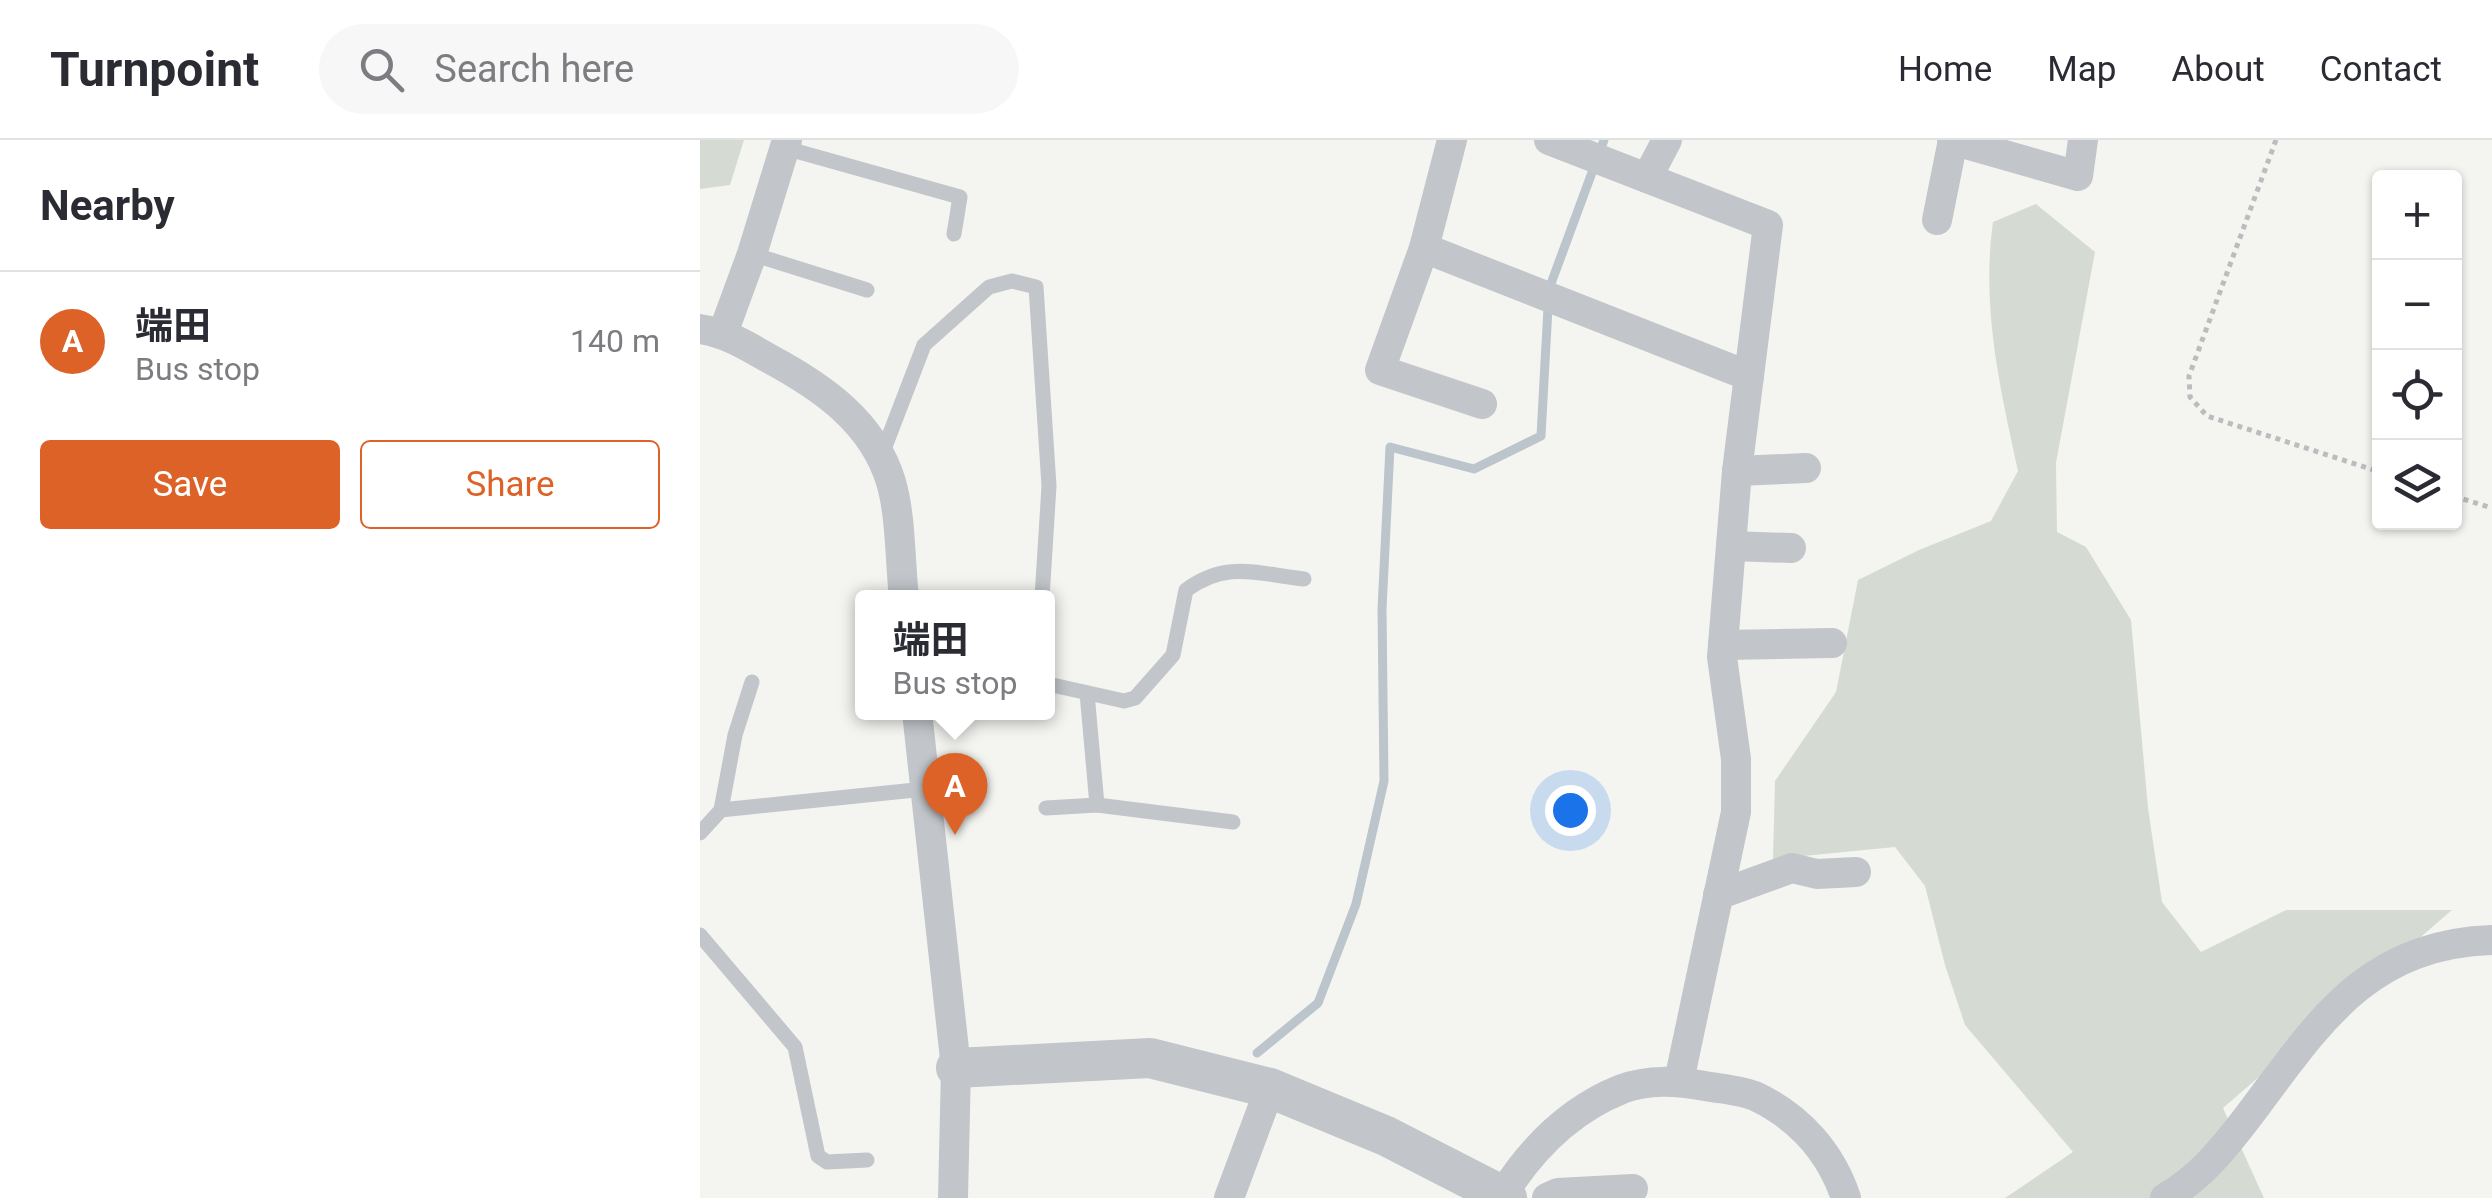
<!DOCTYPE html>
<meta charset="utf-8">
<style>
body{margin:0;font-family:Roboto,"Noto Sans JP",sans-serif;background:#f7f7f7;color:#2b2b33}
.controls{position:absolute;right:30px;top:30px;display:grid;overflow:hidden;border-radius:10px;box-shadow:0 2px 8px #0004}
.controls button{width:90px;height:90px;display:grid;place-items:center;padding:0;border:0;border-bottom:2px solid #e1e1e2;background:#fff;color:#2b2b33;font:50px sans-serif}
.you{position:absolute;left:870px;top:670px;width:35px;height:35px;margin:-25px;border:8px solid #fff;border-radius:50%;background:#1a73e8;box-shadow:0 0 0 15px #1a73e833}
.badge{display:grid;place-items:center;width:65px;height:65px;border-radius:50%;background:#dd6228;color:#fff;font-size:32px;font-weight:700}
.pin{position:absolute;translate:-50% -82px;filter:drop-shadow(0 2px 5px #0008)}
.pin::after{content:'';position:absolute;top:52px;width:35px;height:30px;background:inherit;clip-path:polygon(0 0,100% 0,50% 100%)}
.popup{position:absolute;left:155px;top:450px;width:200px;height:130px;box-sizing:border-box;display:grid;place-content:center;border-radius:10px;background:#fff;filter:drop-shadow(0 2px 8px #0005);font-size:32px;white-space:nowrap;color:#7c7c81}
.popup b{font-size:38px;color:#2b2b33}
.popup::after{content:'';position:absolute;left:50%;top:100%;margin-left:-20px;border:20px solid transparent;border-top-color:#fff}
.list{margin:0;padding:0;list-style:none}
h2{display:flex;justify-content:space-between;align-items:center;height:130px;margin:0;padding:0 40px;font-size:42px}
h2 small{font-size:32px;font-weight:400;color:#7c7c81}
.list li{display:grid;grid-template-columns:65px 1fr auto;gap:30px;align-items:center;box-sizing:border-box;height:140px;padding:0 40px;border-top:2px solid #e1e1e2}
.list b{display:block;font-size:38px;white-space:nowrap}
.list p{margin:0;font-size:32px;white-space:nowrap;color:#7c7c81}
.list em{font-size:32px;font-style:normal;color:#7c7c81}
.actions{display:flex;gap:20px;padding:30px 40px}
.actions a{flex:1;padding:22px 0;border:2px solid #dd6228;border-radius:10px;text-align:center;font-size:35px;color:#dd6228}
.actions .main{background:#dd6228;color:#fff}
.icon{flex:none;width:55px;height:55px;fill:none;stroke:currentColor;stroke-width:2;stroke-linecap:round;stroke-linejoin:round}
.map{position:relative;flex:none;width:1792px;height:1058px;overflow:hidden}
header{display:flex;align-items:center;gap:60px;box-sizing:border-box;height:140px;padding:0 50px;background:#fff;border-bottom:2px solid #e1e1e2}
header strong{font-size:48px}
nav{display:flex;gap:55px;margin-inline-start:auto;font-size:35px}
.search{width:700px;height:90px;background:#f7f7f7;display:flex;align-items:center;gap:25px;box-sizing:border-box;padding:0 35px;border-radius:55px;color:#7c7c81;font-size:38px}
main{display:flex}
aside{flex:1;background:#fff}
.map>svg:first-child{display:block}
</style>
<header>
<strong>Turnpoint</strong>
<div class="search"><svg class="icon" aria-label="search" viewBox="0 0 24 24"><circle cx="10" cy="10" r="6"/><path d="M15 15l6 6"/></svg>Search here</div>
<nav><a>Home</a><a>Map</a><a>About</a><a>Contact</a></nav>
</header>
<main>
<aside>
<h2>Nearby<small></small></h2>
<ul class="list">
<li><span class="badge">A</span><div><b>端田</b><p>Bus stop</p></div><em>140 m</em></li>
</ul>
<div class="actions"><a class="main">Save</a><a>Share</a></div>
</aside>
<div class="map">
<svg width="1792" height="1058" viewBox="0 0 1792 1058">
<rect width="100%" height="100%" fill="#f4f5f1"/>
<g fill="#d5dbd2">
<polygon points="0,0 44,0 30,45 0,49"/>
<path d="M1336,64L1395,112L1356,323L1357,392L1386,407L1431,480L1448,668L1462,762L1501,812L1586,770H1752L1523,968L1564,1058H1305L1373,1012L1265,885L1245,825L1225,746L1195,707L1073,719L1075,641L1136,552L1158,440L1219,410L1291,381L1318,331C1300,248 1281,167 1293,82Z"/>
</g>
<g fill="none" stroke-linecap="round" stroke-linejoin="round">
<polyline stroke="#bbc5cb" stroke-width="9" points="557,913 618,863 656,764 684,641 682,469 690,307 774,329 841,296 849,149 904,0"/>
<g stroke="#babcbe" stroke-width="5" stroke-dasharray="5 5" stroke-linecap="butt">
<polyline points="1576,0 1489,236 1490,257 1507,276 1680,332"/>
<polyline points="1754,356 1792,368"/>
</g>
<g stroke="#c2c5c9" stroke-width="15">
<polyline points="85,8 260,57 254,94"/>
<polyline points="52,114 167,150"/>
<polyline points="181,317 224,205 289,147 312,141 336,147 349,346 342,458"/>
<path d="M348,544L424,561L435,558L473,515L486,450C527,420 557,434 604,439"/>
<polyline points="387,553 397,665"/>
<polyline points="346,668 397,665 533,682"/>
<polyline points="21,670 35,595 52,542"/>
<polyline points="0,693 21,670 225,649"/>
<polyline points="0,795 95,907 118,1016 127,1022 167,1020"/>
</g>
<g stroke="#c2c5c9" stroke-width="30">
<polyline points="752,0 724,108 680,230 782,264"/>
<polyline points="849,0 1068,85 1037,331 1022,517 1036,619 1036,672 979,941"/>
<polyline points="1252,0 1378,36 1383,0"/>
<polyline points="947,38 967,0"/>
<polyline points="1237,80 1253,0"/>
<polyline points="724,108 1049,236"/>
<path d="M0,189C27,193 47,206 70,219C122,247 173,282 191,342C201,376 200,422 204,458"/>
<polyline points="23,193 52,114 87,0"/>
<polyline points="1037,331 1106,328"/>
<polyline points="1031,406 1091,408"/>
<polyline points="1023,505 1132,503"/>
<polyline points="217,572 256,928 253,1058"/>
<polyline points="1018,755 1092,728 1117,734 1156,732"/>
<path d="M803,1054C832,1008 869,970 922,949C949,939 976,941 1005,946C1021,949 1042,950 1057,957C1100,978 1131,1013 1146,1058"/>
<polyline points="529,1058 570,948"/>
<polyline points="847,1058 858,1053 933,1049"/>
<path d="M1465,1058C1500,1038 1523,1009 1547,978C1616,887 1664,804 1792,800"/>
</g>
<polyline stroke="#c2c5c9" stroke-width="40" points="256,928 450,918 570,948 686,996 807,1058"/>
</g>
</svg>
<div class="controls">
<button>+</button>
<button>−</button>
<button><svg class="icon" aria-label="locate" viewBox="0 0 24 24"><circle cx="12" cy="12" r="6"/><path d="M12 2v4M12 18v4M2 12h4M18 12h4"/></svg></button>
<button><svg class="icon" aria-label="layers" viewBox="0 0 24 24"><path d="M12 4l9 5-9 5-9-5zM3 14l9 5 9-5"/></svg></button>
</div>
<div class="you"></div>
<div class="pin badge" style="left:255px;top:695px">A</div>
<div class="popup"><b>端田</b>Bus stop</div>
</div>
</main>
